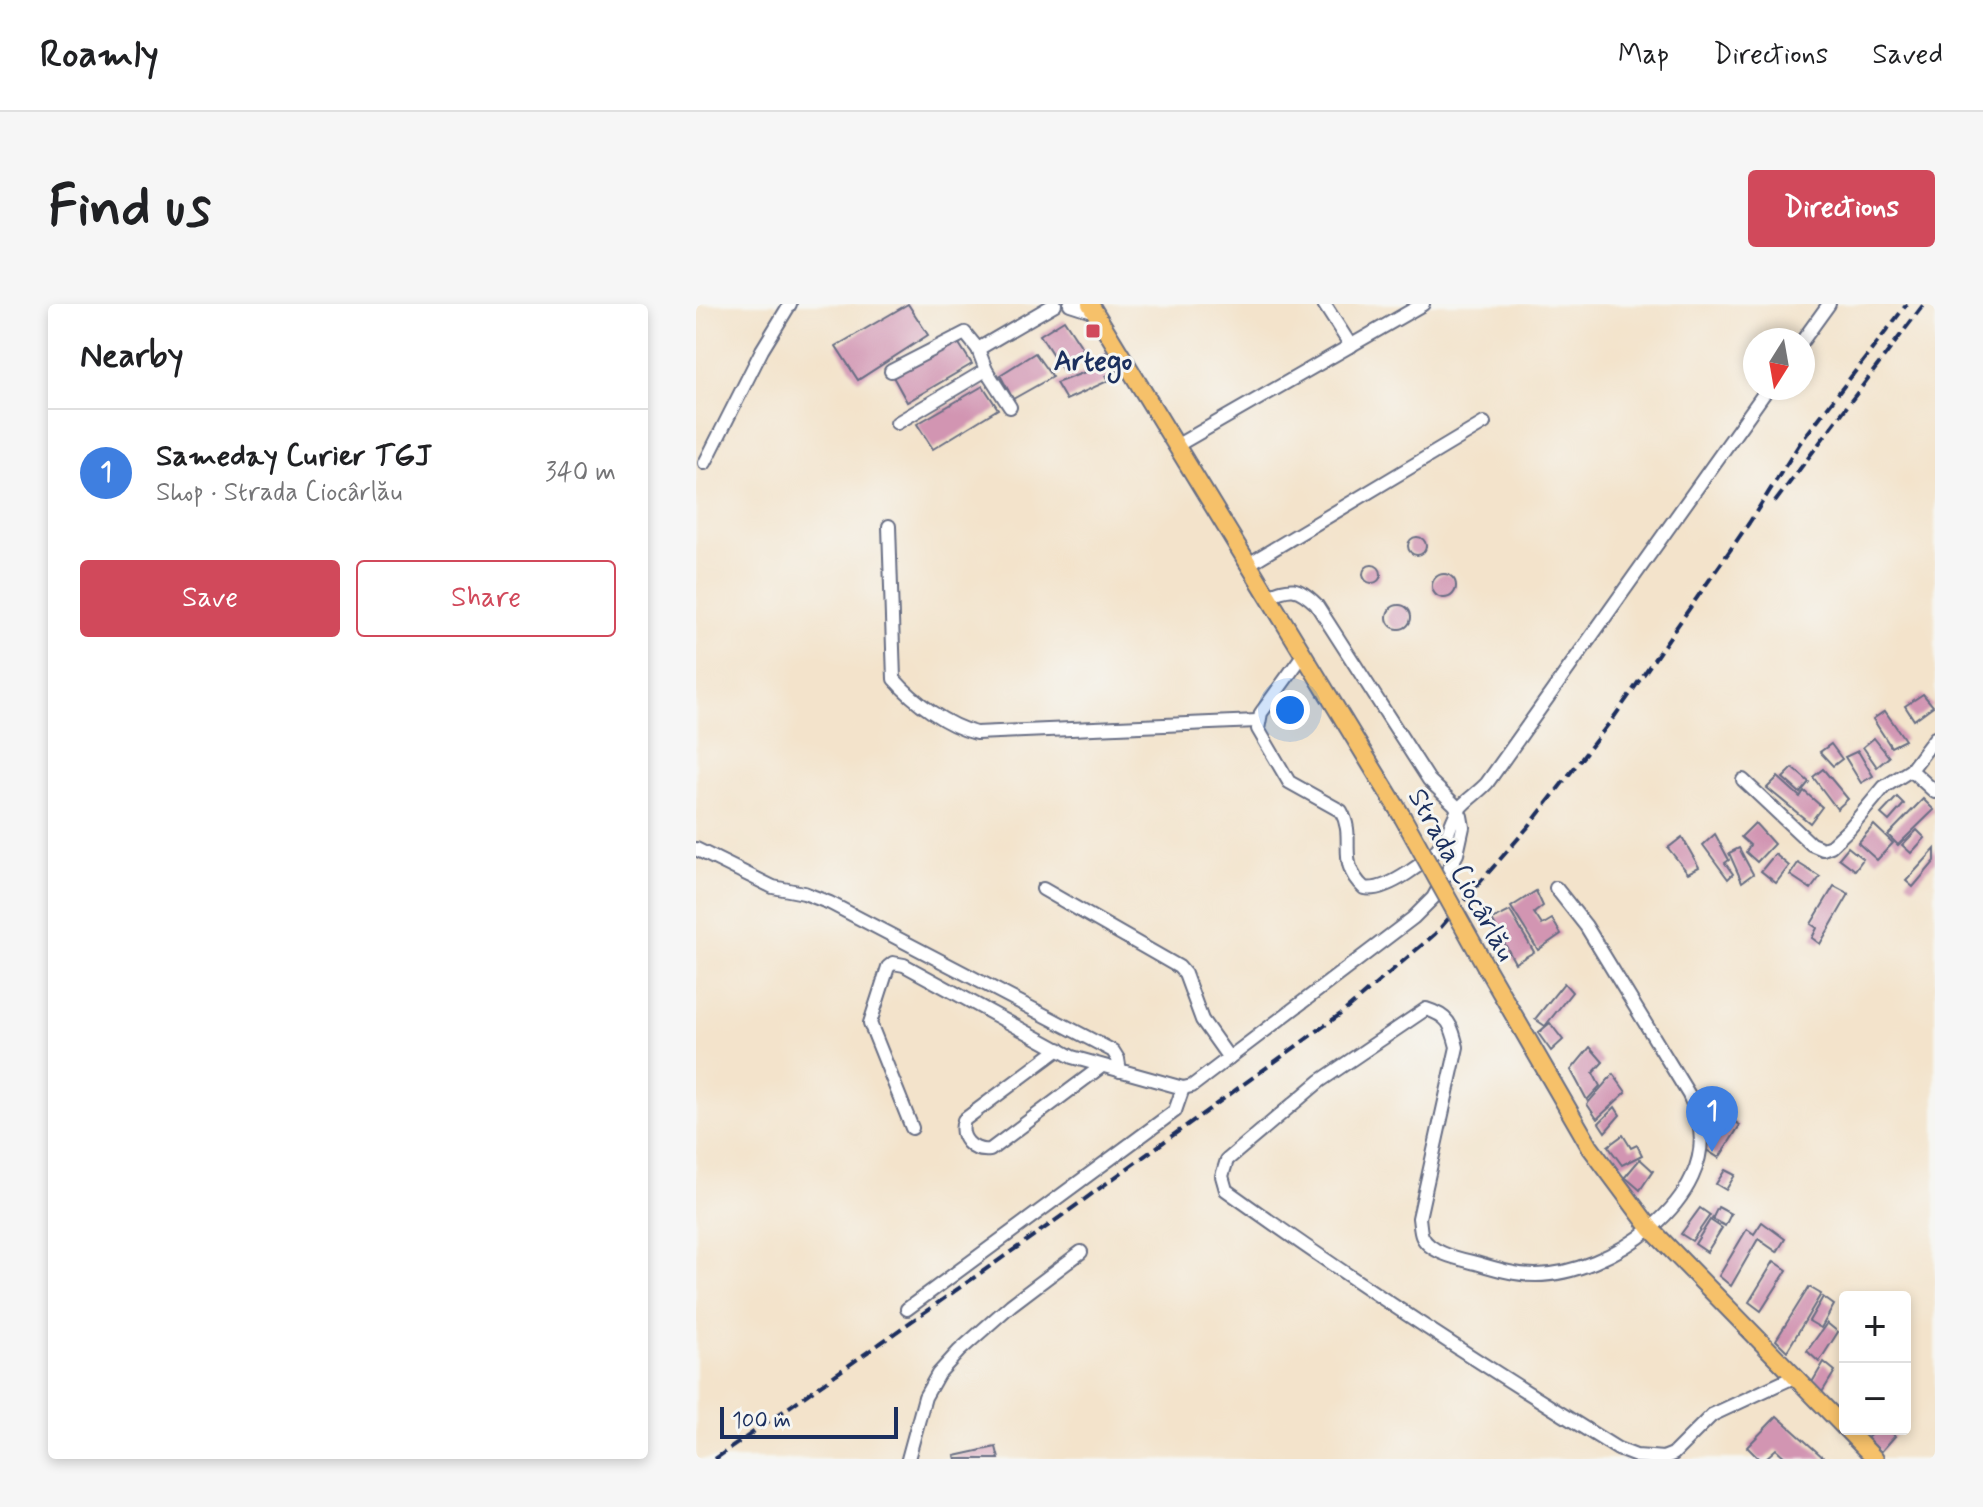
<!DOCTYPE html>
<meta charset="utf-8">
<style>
body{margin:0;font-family:Mynerve,sans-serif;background:#f6f6f6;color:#202124}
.controls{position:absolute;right:24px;bottom:24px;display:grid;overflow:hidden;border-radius:8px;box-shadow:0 4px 12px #0003}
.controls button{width:72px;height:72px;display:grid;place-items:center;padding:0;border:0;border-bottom:2px solid #e0e0e0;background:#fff;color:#202124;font:40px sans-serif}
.compass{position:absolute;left:1047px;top:24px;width:72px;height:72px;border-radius:50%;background:#fff;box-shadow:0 4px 12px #0003;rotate:191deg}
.scale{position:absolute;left:24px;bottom:20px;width:178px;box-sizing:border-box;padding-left:8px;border:4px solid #1b2f5e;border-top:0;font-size:22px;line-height:28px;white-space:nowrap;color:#1b2f5e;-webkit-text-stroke:6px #f6f6f2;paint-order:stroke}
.you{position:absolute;left:594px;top:406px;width:28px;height:28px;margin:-20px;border:6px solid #fff;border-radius:50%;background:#1a73e8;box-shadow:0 0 0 12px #1a73e833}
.badge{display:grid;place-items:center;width:52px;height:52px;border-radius:50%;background:#d1495b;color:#fff;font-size:26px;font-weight:700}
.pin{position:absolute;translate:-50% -66px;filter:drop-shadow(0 2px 4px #0008)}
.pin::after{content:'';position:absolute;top:42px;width:28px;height:24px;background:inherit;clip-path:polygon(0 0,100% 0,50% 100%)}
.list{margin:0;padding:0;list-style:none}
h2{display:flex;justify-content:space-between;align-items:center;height:104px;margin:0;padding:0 32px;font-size:34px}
h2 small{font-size:26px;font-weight:400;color:#757577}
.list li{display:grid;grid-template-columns:52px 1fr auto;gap:24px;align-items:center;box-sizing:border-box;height:128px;padding:0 32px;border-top:2px solid #e0e0e0}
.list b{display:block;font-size:30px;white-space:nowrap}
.list p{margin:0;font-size:26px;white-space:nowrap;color:#757577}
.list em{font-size:26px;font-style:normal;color:#757577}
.actions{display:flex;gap:16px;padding:24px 32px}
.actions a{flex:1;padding:18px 0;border:2px solid #d1495b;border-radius:8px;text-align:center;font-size:28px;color:#d1495b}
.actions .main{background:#d1495b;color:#fff}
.map{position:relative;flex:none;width:1239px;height:1155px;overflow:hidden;border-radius:8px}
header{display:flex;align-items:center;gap:48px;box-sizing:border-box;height:112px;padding:0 40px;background:#fff;border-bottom:2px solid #e0e0e0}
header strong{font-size:38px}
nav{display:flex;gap:44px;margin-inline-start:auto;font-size:28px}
.intro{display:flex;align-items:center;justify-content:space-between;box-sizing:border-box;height:192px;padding:0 48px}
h1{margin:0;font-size:56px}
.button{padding:20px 36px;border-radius:8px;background:#d1495b;color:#fff;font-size:28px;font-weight:700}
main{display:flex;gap:48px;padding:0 48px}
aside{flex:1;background:#fff;border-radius:8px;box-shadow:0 4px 12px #0003}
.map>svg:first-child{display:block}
</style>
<header>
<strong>Roamly</strong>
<nav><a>Map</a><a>Directions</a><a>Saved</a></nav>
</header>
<div class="intro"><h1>Find us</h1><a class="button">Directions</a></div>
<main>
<aside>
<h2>Nearby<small></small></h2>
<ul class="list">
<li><span class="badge" style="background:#3f7fe0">1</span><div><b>Sameday Curier TGJ</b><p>Shop · Strada Ciocârlău</p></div><em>340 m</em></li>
</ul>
<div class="actions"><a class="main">Save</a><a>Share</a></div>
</aside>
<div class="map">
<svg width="1239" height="1155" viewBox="0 0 1239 1155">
<rect width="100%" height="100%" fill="#f6f6f2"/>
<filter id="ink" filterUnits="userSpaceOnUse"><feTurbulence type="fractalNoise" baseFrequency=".0125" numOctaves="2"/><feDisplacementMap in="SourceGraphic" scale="16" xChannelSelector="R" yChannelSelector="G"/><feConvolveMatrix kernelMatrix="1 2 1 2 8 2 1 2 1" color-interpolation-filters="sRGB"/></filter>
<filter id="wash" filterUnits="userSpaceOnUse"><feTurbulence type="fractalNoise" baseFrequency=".006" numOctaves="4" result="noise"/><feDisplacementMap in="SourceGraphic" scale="32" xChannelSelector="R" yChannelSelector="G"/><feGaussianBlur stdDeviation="1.8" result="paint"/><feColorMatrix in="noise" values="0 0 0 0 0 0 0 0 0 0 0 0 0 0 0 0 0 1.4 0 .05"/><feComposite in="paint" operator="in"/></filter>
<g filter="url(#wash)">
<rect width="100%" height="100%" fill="#f3e3cb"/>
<g id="blocks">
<g fill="#d295b2">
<polygon points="212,0 232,31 162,76 140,42"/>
<polygon points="368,16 389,48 366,65 344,31"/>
<polygon points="260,35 276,60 211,98 196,71"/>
<polygon points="412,47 422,67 410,72 414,76 370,96 360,79 392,67 391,61"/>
<polygon points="339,49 356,73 317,95 304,71"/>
<polygon points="287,82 302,105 237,145 221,120"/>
<circle cx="721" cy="242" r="9"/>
<circle cx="676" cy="270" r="9"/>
<circle cx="748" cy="282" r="12"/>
<circle cx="703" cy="313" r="12"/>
<polygon points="1227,390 1237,402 1218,416 1209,402"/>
<polygon points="1189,407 1209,436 1195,443 1177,415"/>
<polygon points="1178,434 1193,453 1181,463 1167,443"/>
<polygon points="1135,440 1146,455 1137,462 1124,448"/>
<polygon points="1162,447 1177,472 1165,479 1149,453"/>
<polygon points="1097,464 1113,478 1104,489 1087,474"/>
<polygon points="1127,465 1152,495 1141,505 1117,473"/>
<polygon points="1082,473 1104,493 1108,487 1126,503 1114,519 1071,484"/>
<polygon points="1201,493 1208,500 1193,517 1185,510"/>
<polygon points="1227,495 1238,506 1202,541 1192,531"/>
<polygon points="1059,519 1078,540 1061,558 1050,548 1054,541 1045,533"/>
<polygon points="1178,521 1197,539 1181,556 1162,539"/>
<polygon points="1221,526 1229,534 1215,549 1206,541"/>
<polygon points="1019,530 1033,556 1029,559 1037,570 1032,575 1007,541"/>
<polygon points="986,533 1003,563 992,569 972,544"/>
<polygon points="1152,543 1167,555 1159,566 1143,554"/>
<polygon points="1043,544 1057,570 1046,578 1033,549"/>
<polygon points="1239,545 1239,557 1217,583 1210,577"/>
<polygon points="1079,550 1093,562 1080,579 1065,567"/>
<polygon points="1102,559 1124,573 1115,585 1094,571"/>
<polygon points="1138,582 1153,590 1124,640 1116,634 1121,624 1115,620"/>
<polygon points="840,587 847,602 838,609 846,621 856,615 865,630 842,646 815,603"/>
<polygon points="814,607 838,648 819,659 796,616"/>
<polygon points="868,679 876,688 849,722 839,715"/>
<polygon points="854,719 867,736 855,747 842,729"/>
<polygon points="894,743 907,758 897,769 904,782 891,796 875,766"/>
<polygon points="917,770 930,788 901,815 891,800"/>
<polygon points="919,803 924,811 909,828 903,819"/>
<polygon points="1030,812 1044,821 1023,854 1009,845"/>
<polygon points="927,831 935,844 941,841 946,851 926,861 912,842"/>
<polygon points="944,855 957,867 944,886 929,873"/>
<polygon points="1029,866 1039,871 1030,886 1020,880"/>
<polygon points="1022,903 1035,910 1029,922 1016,915"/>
<polygon points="1004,904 1014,911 996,937 985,930"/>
<polygon points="1014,916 1026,924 1011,948 999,940"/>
<polygon points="1066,918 1089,935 1081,948 1062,935 1035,982 1023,972 1051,925 1058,930"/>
<polygon points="1078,957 1091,966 1065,1007 1053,998"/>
<polygon points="1113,983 1125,990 1091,1047 1080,1036"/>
<polygon points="1127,993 1138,1001 1125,1024 1113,1017"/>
<polygon points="1131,1019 1142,1028 1123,1058 1111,1047"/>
<polygon points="1128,1058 1139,1067 1125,1090 1115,1080"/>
<polygon points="1081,1112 1129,1155 1091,1155 1080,1145 1069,1155 1063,1155 1051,1143"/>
<polygon points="1181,1125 1192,1125 1199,1132 1185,1148 1171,1134"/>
<polygon points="300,1143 303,1155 260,1155 259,1152"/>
</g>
</g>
</g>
<g filter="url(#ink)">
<use href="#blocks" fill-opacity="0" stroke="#676e84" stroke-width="2"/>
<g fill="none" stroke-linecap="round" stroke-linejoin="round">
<g stroke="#676e84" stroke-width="16">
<g id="minor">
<polyline points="374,0 399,8"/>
<polyline points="628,0 655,42"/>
<polyline points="1107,36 1133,0"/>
<polyline points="282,45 359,0"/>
<polyline points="195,67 269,29 282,45 290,66 314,103"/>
<polyline points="201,119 290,66"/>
<polyline points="480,142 727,0"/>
<polyline points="9,159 66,46 94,0"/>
<path d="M193,222L198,375C218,398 251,422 280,429L561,417"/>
<polyline points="551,261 788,119"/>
<path d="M607,351L565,409L562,425L593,478L645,507C661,535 639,557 668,584C690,589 734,556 747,538C754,528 756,514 763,505C771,495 783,488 791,479L1072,84"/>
<polyline points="1215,466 1239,488"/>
<polyline points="1047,476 1115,540 1127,545 1135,542 1153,525 1188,483 1215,466 1239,434"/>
<polyline points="0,545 77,583 108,589 134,599 417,747 422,755 424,767"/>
<path d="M860,584L890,622L993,791C996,798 1000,806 1002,814C1024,896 911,971 840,971C820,971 800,965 780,959C764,955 733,949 726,932C724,927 724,920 723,914L761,743C755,720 753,712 730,705L624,777L531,856L526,872L530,886C658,978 789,1063 922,1145L940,1152L955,1153L967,1154L977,1150L1016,1111L1100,1072"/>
<polyline points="347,585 483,663 489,670 506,716 533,754"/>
<path d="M363,745L268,816C262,834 276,848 294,846L406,762"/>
<path d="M216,824L174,719L192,663L197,659L208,661L376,753L487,784L496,782L717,614L737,594L761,550L767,523L765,512L759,501L733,476L620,300C600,281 595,283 571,292"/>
<polyline points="211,1005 479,807 487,784"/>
<polyline points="212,1155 229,1093 242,1070 263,1047 315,1001 385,948"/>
</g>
</g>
<g stroke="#676e84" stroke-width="20">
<g id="major">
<polyline points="394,0 706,512"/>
<polyline points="790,663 894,843 955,925 1149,1124"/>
<polyline points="1150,1125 1179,1155"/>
</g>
</g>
<use href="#minor" stroke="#fff" stroke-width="12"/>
<use href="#major" stroke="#f6c16b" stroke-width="16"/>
<g stroke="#1b2f5e" stroke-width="4" stroke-dasharray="12 6" stroke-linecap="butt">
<polyline points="1079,198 1228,0"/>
<polyline points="19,1155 353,921 646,709 739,630 833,522 918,413 1053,219 1104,139 1211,0"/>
</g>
<g stroke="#676e84" stroke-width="20" stroke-linecap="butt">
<polyline id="major-bridge" points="706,512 790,663"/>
</g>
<use href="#major-bridge" stroke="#f6c16b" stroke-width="16"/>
</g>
</g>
<rect fill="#d1495b" stroke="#f6f6f2" stroke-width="3" x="389" y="19" width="16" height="16" rx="4"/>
<g text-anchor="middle" stroke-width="6" stroke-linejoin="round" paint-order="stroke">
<g font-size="28" font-weight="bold" fill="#1b2f5e" stroke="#f6f6f2">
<text x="397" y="66">Artego</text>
</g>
<g font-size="28" fill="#1b2f5e" stroke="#f6f6f2">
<text transform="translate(767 570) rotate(61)" y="10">Strada Ciocârlău</text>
</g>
</g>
</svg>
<div class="controls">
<button>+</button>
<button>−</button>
</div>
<svg class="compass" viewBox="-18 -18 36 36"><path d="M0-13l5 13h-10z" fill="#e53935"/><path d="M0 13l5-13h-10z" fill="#757577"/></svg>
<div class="scale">100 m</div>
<div class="you"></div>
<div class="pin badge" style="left:1016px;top:848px;background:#3f7fe0">1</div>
</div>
</main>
